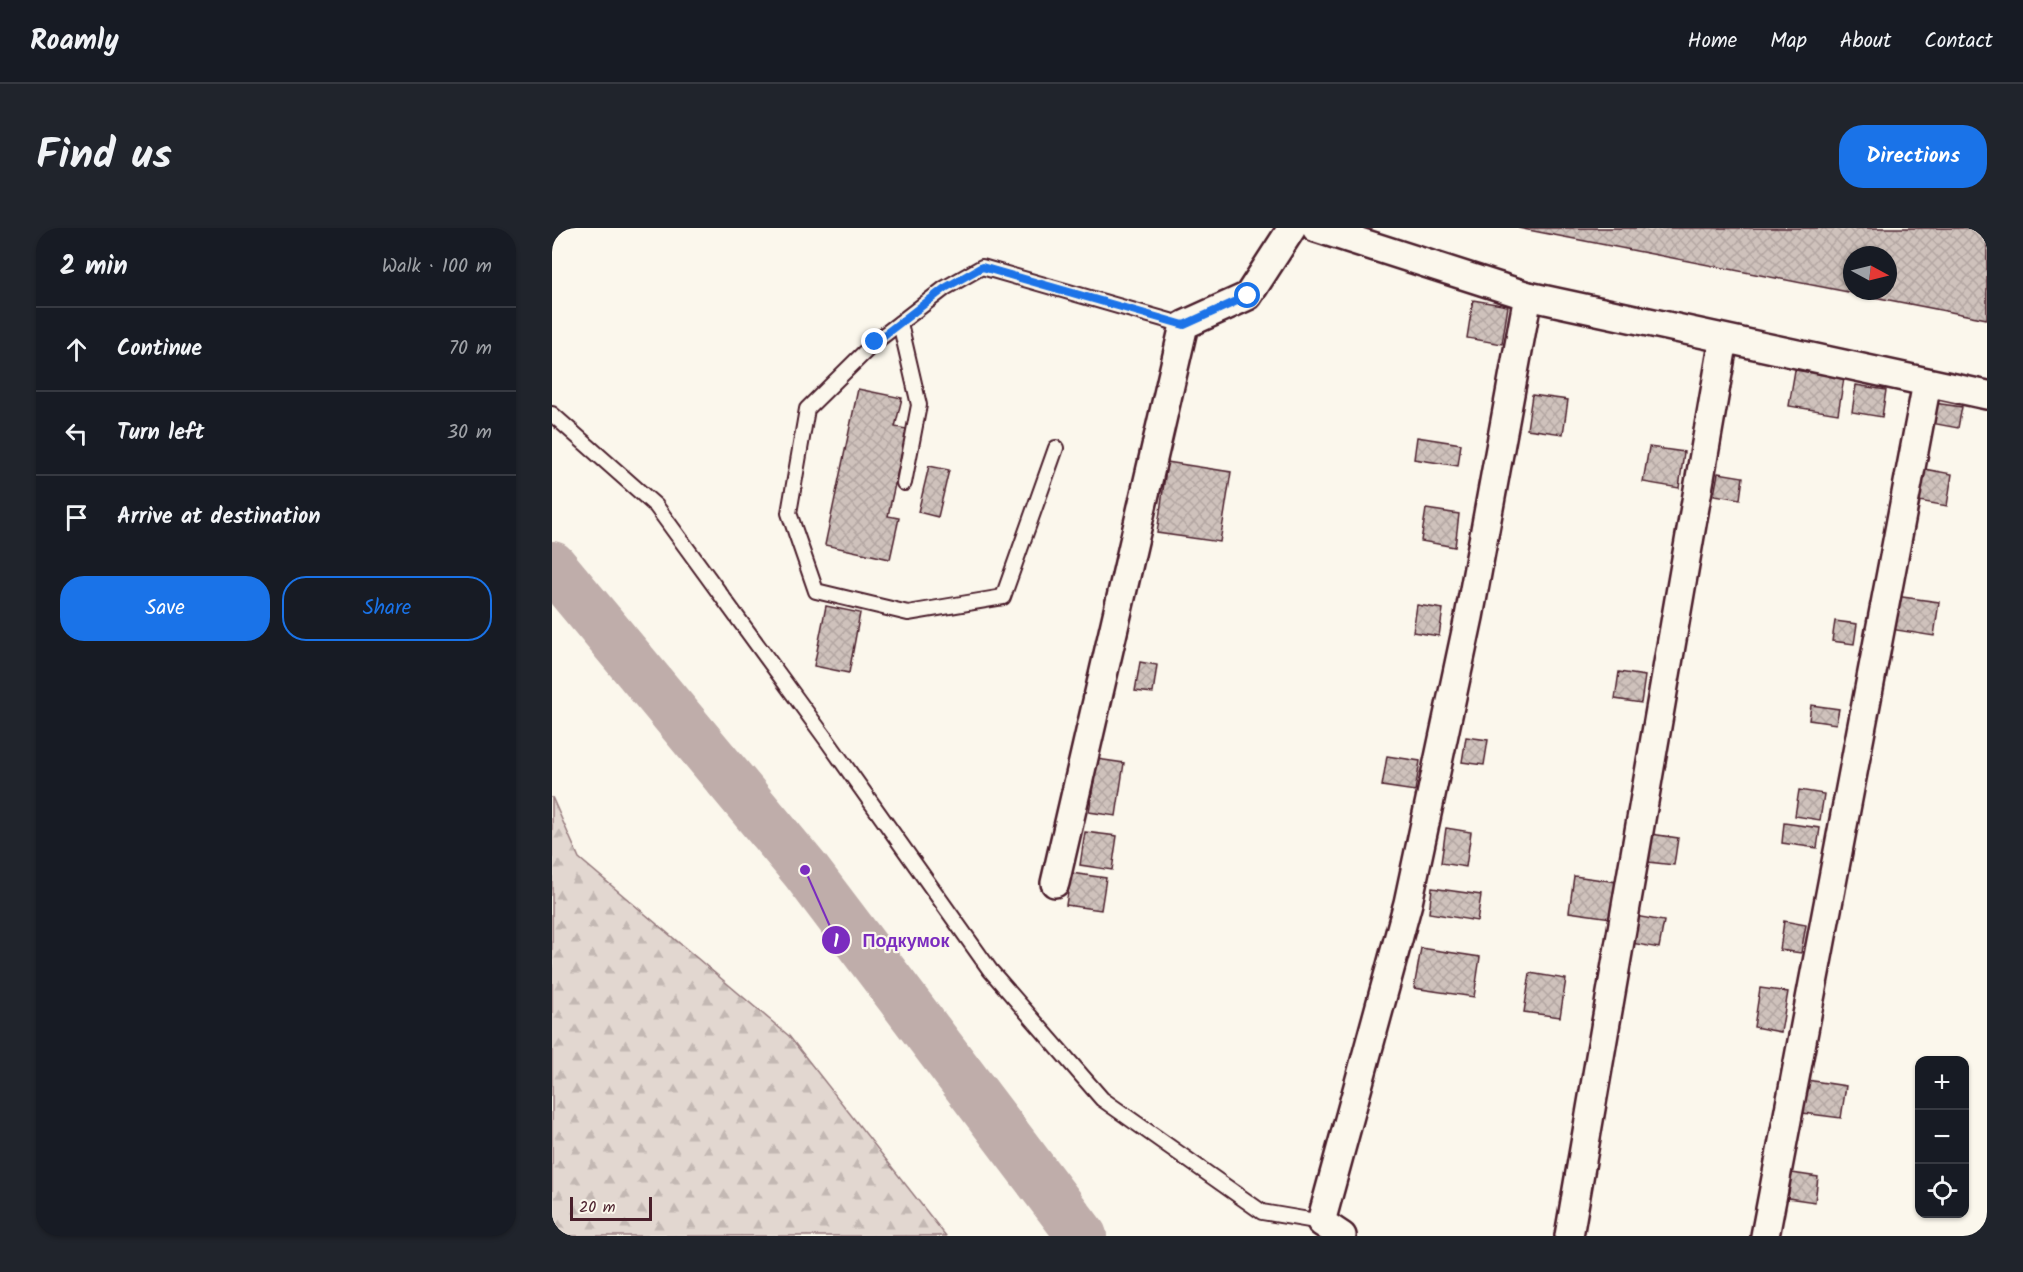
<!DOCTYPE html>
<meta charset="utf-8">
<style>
body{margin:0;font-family:Kalam,sans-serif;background:#20242c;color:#f1f3f6}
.controls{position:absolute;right:18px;bottom:18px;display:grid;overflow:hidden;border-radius:12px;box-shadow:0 2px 4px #0004}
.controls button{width:54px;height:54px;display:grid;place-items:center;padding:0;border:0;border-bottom:2px solid #363941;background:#171b24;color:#f1f3f6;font:30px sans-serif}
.compass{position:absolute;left:1291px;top:18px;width:54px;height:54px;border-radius:50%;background:#171b24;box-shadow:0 2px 4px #0004;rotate:97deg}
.scale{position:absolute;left:18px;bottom:15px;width:82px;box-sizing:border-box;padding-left:6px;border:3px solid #4a1f2b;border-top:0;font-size:16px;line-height:21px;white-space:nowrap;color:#4a1f2b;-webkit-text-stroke:4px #fbf7ec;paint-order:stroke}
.stop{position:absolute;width:18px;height:18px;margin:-14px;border:4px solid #1a73e8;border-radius:50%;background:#fff}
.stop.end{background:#1a73e8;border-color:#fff;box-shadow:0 2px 6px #0008}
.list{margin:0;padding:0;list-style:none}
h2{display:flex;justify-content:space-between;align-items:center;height:78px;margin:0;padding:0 24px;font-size:26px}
h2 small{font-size:20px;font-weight:400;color:#9ea1a6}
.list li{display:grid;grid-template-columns:39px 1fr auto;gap:18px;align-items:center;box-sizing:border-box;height:84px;padding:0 24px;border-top:2px solid #363941}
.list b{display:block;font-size:22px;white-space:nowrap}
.list em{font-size:20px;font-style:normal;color:#9ea1a6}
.actions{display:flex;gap:12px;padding:18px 24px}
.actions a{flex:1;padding:14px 0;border:2px solid #1a73e8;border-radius:24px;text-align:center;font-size:21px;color:#1a73e8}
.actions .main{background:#1a73e8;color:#fff}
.icon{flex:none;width:33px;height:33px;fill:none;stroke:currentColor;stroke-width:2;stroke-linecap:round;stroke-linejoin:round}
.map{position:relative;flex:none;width:1435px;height:1008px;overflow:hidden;border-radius:24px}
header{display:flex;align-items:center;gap:36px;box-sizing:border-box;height:84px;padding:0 30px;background:#171b24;border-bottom:2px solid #363941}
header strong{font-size:28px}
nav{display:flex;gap:33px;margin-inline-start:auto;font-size:21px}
.intro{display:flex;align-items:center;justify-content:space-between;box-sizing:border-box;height:144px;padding:0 36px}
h1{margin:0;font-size:42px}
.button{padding:15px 27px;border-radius:24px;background:#1a73e8;color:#fff;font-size:21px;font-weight:700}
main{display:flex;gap:36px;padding:0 36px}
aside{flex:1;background:#171b24;border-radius:24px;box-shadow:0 2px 4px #0004}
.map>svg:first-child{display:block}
</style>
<header>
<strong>Roamly</strong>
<nav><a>Home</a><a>Map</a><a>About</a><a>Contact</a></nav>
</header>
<div class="intro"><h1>Find us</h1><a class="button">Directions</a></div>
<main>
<aside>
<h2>2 min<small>Walk · 100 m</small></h2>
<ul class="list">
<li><svg class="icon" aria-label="ahead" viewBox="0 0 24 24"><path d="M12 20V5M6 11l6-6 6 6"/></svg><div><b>Continue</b></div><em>70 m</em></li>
<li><svg class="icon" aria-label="left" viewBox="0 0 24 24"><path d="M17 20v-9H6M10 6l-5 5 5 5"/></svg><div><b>Turn left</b></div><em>30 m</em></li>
<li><svg class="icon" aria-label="arrive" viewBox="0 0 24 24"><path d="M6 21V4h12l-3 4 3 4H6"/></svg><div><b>Arrive at destination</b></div></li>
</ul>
<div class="actions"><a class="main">Save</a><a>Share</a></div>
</aside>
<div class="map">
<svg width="1435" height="1008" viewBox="0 0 1435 1008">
<defs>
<pattern id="forest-firs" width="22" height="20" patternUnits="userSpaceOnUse" patternTransform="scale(1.5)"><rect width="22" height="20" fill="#e2d7d0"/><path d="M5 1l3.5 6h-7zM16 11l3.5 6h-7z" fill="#c3b8b3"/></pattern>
<pattern id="building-cross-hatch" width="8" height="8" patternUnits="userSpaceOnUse" patternTransform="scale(1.5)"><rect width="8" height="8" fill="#cfc2bc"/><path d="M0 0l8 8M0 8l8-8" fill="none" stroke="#b3a6a2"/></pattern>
</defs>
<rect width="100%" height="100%" fill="#fbf7ec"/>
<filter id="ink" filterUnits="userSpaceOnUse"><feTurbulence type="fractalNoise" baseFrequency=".0167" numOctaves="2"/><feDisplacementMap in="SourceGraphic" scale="12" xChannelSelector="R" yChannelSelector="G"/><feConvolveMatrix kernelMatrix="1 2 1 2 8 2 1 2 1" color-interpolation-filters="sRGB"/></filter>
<g filter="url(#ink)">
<polygon fill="url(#forest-firs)" stroke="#967b7e" stroke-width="1.5" points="0,569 27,630 237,808 394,1008 0,1008"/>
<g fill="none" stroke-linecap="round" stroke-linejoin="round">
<polyline stroke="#bfadaa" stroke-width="50" points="0,338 253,642 530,1008"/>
</g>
<g fill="url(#building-cross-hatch)" stroke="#4a1f2b" stroke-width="1.5" fill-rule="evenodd">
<path d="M966,0H1435V91ZM1300,27H1336V63H1300Z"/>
<polygon points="921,72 956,78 950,116 915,110"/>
<polygon points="1243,142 1292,150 1286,186 1237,178"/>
<polygon points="1304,157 1334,162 1330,189 1300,184"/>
<polygon points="306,161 350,170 343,199 355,201 336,288 347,290 338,331 273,317"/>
<polygon points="980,167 1016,172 1011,206 975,201"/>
<polygon points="1382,175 1410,179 1406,200 1379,195"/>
<polygon points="865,209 909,216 906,238 862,231"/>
<polygon points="1097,219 1132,224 1127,260 1091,254"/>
<polygon points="615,234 679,244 668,314 605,305"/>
<polygon points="377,238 397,242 386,289 366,284"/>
<polygon points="1367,240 1400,246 1395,278 1361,272"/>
<polygon points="1166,245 1191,249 1188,271 1162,267"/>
<polygon points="874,281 907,286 903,319 869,313"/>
<polygon points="1343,368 1387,374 1382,408 1338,401"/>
<polygon points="865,377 891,381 887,408 861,404"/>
<polygon points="274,378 308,385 297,445 262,438"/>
<polygon points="1283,393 1305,396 1302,416 1280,413"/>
<polygon points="588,434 605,437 601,465 583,463"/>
<polygon points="1067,444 1093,448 1089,475 1063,471"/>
<polygon points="1259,477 1287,481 1284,496 1257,492"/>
<polygon points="914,509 936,512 932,537 910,534"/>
<polygon points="835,528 868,533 863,563 830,558"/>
<polygon points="545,531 572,535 564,588 537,584"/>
<polygon points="1247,562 1272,566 1268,592 1243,588"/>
<polygon points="1232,595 1268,600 1265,620 1230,615"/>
<polygon points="894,600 919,604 914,639 889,635"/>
<polygon points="533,604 565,608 560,642 528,637"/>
<polygon points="1099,606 1126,610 1122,637 1096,634"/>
<polygon points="519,645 554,650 549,682 514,677"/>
<polygon points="1022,648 1065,654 1059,690 1017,684"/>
<polygon points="880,660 929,667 925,693 877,685"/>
<polygon points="1083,688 1112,693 1107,720 1079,715"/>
<polygon points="1232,693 1254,697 1249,725 1228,722"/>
<polygon points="869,720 928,729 922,769 862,760"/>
<polygon points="978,745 1014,751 1008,789 972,784"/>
<polygon points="1208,760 1236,764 1229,804 1202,799"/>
<polygon points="1255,852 1294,858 1289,890 1251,885"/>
<polygon points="1240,945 1266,949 1263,974 1236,970"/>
</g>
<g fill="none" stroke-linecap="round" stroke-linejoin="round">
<g stroke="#4a1f2b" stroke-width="18">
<g id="lane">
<polyline points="348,95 367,177 352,255"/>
<polyline points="0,186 104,278 274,511 438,742 550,871 710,984 769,994"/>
<polyline points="504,220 451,369 356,385 264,363 237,285 255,181 323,114 393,60 430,39 632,97"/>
</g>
</g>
<g stroke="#4a1f2b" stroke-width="32">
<g id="street">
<polyline points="764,0 976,68 1435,167"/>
<polyline points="503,655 632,97 696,68 740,0"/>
<polyline points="790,1008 769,994 856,675 917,389 976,68"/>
<polyline points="1017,1008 1172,111"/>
<polyline points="1213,1008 1375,155"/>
</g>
</g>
<use href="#lane" stroke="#fbf7ec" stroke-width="14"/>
<use href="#street" stroke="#fbf7ec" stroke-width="27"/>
</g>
</g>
<g fill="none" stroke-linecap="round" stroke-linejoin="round" filter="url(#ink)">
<polyline stroke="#1a73e8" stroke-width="8" points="323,114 393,60 430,39 632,97 696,68"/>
</g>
<path fill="none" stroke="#7b2cbf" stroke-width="2" d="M253 642L284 712"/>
<g fill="#7b2cbf" stroke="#fbf7ec" stroke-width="2">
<circle cx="253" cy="642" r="6"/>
<circle cx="284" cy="712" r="15"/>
</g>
<g font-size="18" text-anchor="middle" font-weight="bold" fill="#fff">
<text x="284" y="719">1</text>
</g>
<g font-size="18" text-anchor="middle" font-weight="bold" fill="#7b2cbf" stroke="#fbf7ec" stroke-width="4.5" stroke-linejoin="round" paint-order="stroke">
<text x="354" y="719">Подкумок</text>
</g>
</svg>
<div class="controls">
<button>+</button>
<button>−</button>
<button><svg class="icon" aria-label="locate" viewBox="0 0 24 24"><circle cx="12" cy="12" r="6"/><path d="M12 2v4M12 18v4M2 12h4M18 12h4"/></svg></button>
</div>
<svg class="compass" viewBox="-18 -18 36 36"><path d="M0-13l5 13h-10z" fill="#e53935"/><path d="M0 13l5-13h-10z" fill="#9ea1a6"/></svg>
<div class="scale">20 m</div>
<div class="stop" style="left:696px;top:68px"></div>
<div class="stop end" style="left:323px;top:114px"></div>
</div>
</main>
